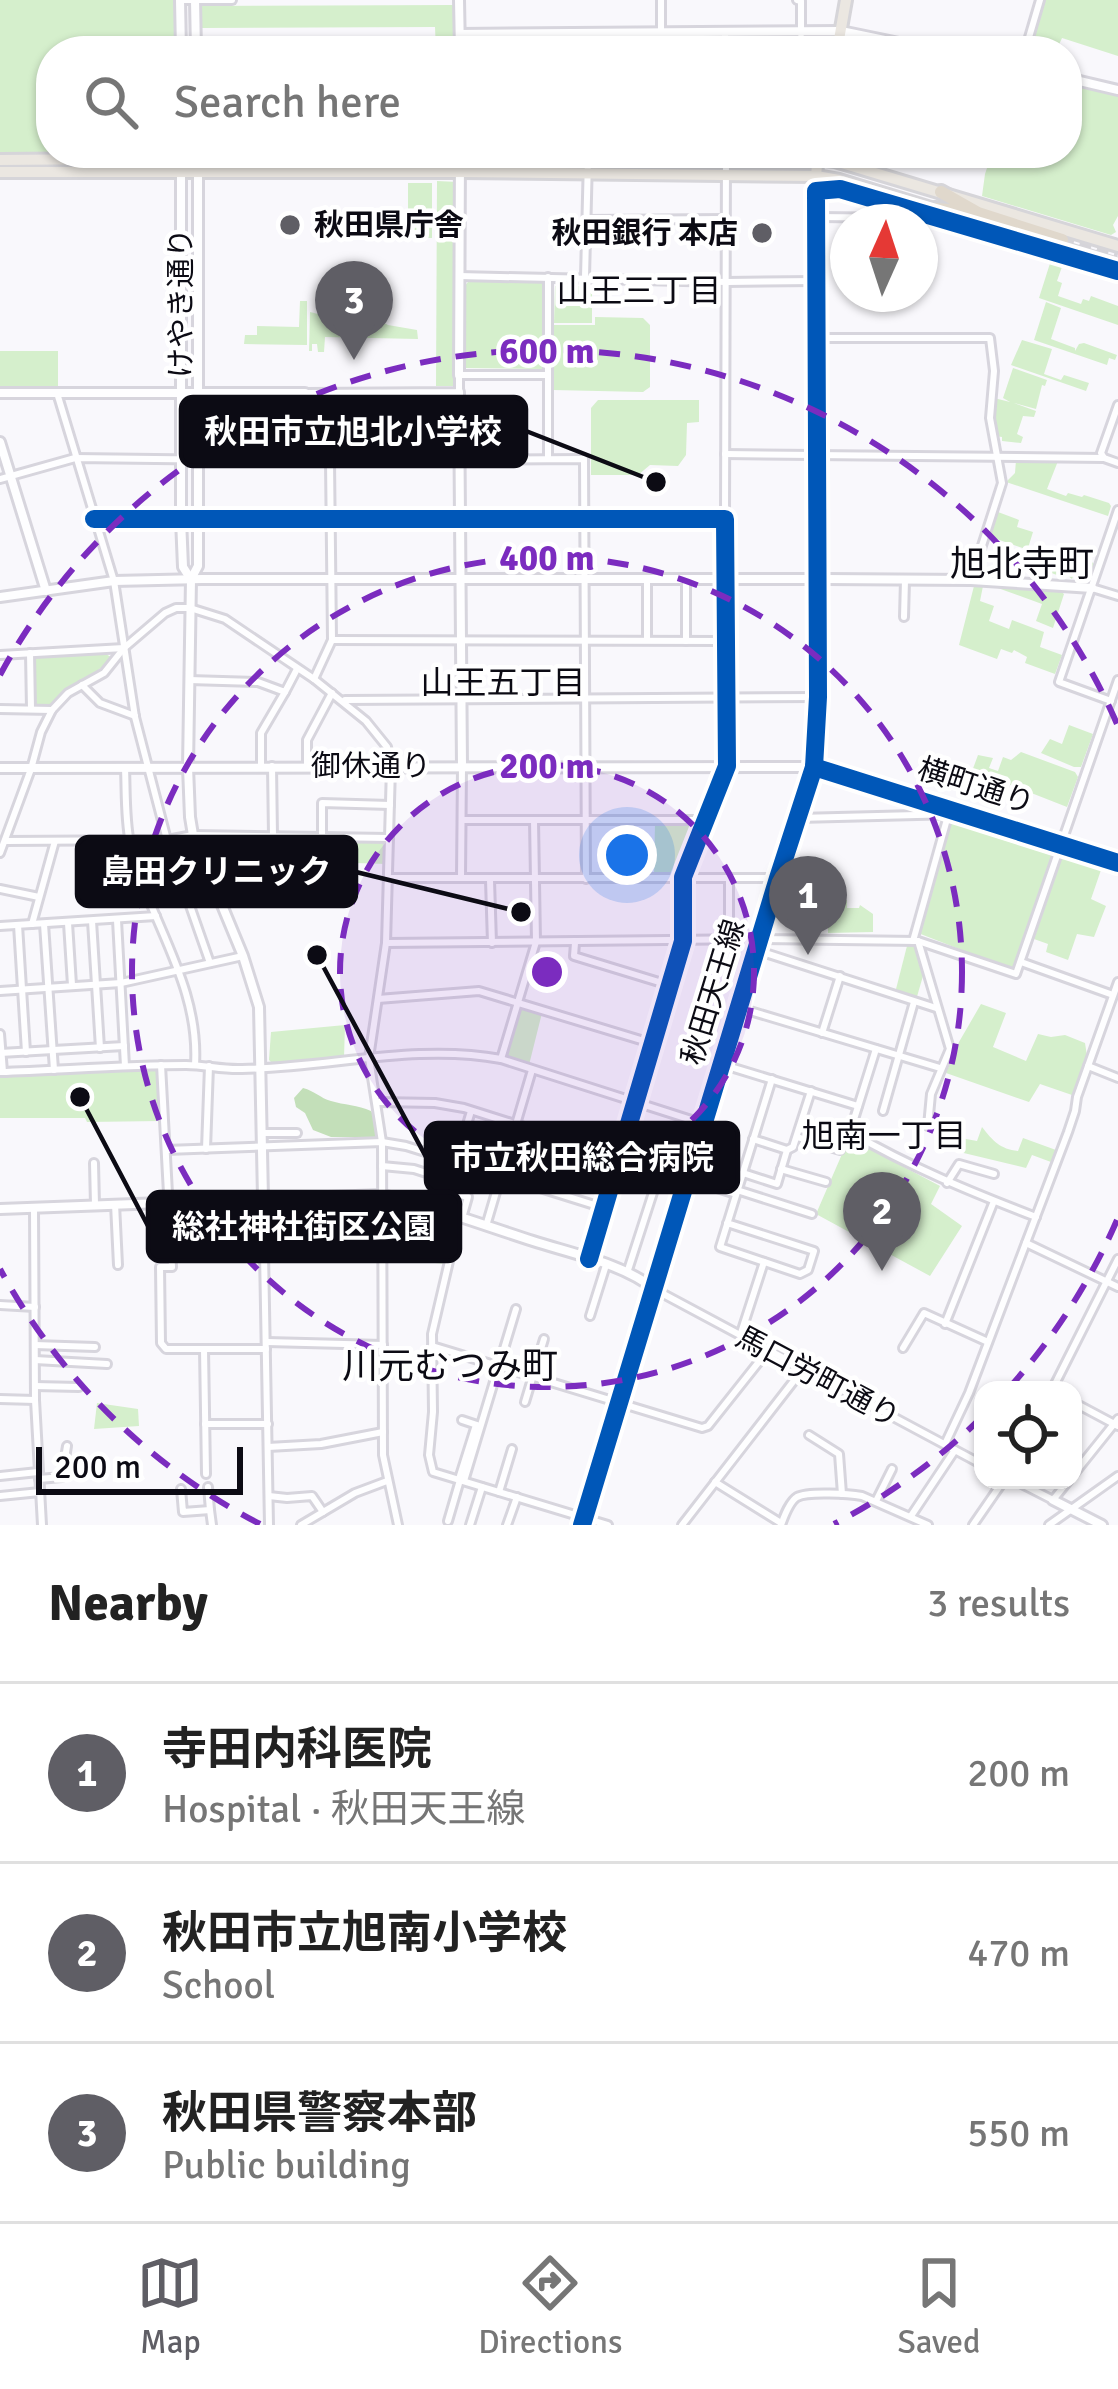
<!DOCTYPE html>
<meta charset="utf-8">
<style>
body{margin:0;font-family:Signika,"Noto Sans JP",sans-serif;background:#f6f6f6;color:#222}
.controls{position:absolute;right:36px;bottom:36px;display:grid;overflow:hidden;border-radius:24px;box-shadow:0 3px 9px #0004}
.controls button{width:108px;height:108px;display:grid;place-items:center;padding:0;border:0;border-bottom:3px solid #e0e0e0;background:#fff;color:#222;font:60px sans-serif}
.compass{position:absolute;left:830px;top:204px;width:108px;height:108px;border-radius:50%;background:#fff;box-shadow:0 3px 9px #0004;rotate:3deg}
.scale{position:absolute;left:36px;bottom:30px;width:207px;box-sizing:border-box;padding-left:12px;border:6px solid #0c0b14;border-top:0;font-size:33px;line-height:42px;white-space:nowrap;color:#0c0b14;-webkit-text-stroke:9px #fff;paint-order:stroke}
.you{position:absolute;left:627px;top:855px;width:42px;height:42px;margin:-30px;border:9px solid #fff;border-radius:50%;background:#1a73e8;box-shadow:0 0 0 18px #1a73e833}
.badge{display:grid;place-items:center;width:78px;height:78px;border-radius:50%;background:#5f5e65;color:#fff;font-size:39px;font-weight:700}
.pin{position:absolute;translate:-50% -99px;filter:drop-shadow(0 3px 6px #0008)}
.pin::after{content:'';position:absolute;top:63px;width:42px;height:36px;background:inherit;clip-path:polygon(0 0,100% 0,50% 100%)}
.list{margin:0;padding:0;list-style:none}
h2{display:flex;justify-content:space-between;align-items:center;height:156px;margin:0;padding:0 48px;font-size:51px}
h2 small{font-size:39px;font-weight:400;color:#767676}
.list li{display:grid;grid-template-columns:78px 1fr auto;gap:36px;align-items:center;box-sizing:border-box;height:180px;padding:0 48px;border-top:3px solid #e0e0e0}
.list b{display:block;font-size:45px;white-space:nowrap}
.list p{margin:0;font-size:39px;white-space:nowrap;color:#767676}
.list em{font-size:39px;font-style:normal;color:#767676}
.icon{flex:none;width:66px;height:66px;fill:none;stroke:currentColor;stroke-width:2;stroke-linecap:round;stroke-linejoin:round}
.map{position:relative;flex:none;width:1118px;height:1525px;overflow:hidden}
.search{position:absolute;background:#fff;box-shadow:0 3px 9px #0004;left:36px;right:36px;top:36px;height:132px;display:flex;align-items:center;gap:30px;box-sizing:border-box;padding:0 42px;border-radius:48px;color:#767676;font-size:45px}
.sheet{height:696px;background:#fff}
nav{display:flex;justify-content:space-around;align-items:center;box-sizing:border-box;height:168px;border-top:3px solid #e0e0e0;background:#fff;font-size:33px;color:#767676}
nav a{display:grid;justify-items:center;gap:6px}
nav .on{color:#5f5e65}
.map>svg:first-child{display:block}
</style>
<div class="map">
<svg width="1118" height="1525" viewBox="0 0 1118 1525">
<rect width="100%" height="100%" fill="#f9f8fc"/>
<g fill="#d5efcc">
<polygon points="0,0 177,0 177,51 51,51 51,153 171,153 168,154 0,153"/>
<polygon points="1043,0 1118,0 1118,56 1062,38 1057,49 1062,51 1027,51"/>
<polygon points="454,5 454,51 436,51 435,27 200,28 200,6"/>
<polygon points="1067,84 1118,95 1118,216 1113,225 1116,232 1111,235 982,196 985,174 992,153 1067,153"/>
<polygon points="437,181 458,182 456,386 436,386"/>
<rect x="408" y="183" width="24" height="55"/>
<polygon points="1052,257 1064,261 1057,281 1062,283 1058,296 1081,304 1083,299 1089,301 1091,296 1118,306 1118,325 1039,298"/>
<polygon points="471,278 545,279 544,369 463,368 464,287"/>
<polygon points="555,286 592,286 592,323 554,323"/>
<polygon points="300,301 307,301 307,345 244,344 245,335 257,335 257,326 299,327"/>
<polygon points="1046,302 1061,308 1051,339 1075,348 1075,351 1079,344 1084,343 1117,355 1115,360 1109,358 1107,365 1034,340"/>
<polygon points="310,312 334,318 363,312 388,325 417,330 418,339 325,337 324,352 318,352 317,344 312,344 312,351 309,351"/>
<polygon points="595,317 643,318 650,325 650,387 643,392 553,390 553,325 595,325"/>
<polygon points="1022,340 1052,349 1044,374 1061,380 1064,375 1089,383 1086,391 1011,365"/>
<polygon points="0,351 58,351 58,390 0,388"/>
<polygon points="1013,368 1047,380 1045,386 1042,385 1036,409 1014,403 1036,411 1034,417 1023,416 1017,434 1023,437 1021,443 1002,441 1002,437 995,436 994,398 1010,402 1003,398"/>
<polygon points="598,400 699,400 699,422 687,423 686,455 678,466 650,465 638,475 591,475 591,408"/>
<polygon points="1016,460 1058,461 1047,489 1066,496 1068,493 1082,497 1084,495 1109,503 1111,506 1108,516 1006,482 1015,473"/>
<polygon points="998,512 1019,520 1017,527 1033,532 1028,548 1046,554 1052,547 1091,561 1094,564 1092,570 1068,563 1076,568 1072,579 1067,575 1067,569 1062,577 1036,567 1033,554 1060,561 988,536"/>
<polygon points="974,586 983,586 980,601 994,606 989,621 1009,629 1012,620 1044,632 1040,647 1062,655 1055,674 1025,663 1027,657 1014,650 1012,653 1001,649 997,659 959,645"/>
<polygon points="995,587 1060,591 1064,594 1053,628 1036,621 1042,604"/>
<path d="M104,653L111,657L110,660C102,668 52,706 44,707C40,707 37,705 34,705V658Z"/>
<polygon points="1069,725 1093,734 1081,767 1074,767 1041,753 1050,739 1062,744"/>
<polygon points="1021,752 1075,772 1078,777 1067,807 1003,782 971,774 978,755 993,758 989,768 998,771 1003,757 1011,760"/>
<polygon points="655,823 696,823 699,825 678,875 654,875"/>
<polygon points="951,823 1054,856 1044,885 1041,886 1039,899 1013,970 918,933"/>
<polygon points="325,840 386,840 386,864 325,862"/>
<polygon points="1062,857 1101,870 1091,899 1106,906 1094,937 1077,934 1068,960 1046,952 1048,944 1034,939"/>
<polygon points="828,900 847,900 847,908 859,908 860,905 873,914 873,932 828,933"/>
<polygon points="908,942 917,943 925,969 916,1000 895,993"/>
<polygon points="981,1004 1006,1013 993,1047 1026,1061 1038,1034 1051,1037 1065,1035 1085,1043 1087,1056 1072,1095 1040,1084 1029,1102 946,1073 959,1042"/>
<polygon points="521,1006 542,1013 529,1065 506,1056"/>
<polygon points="345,1025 344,1058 274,1065 269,1060 271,1032"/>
<polygon points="158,1069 161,1121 87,1122 85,1118 0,1118 0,1076"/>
<path d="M982,1127C993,1141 1000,1149 1018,1151L1023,1138L1056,1150L1051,1162L1032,1155L1026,1168L947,1149L950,1136L977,1141Z"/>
<polygon points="849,1138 940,1186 931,1204 962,1226 930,1276 816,1214"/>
<polygon points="418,1210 452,1223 446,1264 414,1261"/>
<polygon points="97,1403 138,1409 139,1426 94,1429"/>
</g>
<path fill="#c3dfb9" d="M303,1088C315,1091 320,1098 331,1101C344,1105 358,1105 371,1111L378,1123L377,1137H331L313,1130L305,1113L296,1107L294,1098Z"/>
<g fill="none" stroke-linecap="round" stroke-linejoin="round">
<polyline stroke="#d5d4d9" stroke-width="12" stroke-dasharray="12 6" stroke-linecap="butt" points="1062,240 1118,254"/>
<g stroke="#d7d5dd" stroke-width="12">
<g id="minor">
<polyline points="181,0 232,0"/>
<polyline points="797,0 801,1 801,34"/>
<polyline points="725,33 725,51"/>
<polyline points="661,34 661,0"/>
<polyline points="602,51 602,34"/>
<polyline points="1025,51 1040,0"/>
<polyline points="816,217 919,218 940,213"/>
<polyline points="586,220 726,219"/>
<polyline points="459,276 727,282 815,281"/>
<polyline points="548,277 548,459"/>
<polyline points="585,277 588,158"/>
<polyline points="817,338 990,338 994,371 990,418 1002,483 971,580"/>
<polyline points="57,393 114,581 135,717 167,840 210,963"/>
<polyline points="305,393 459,392 459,375 548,375"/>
<polyline points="1118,405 1101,453 1104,458 1118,463"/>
<polyline points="725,454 1104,458"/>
<polyline points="0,479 75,458 330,461 584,459 586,879"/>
<polyline points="94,519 725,519 727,766 683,877 683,941 589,1259"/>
<polyline points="725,519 726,153"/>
<polyline points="647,578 647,640"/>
<polyline points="686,578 686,641"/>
<polyline points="1092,588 1118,596"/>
<polyline points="904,617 905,580"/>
<polyline points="332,640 726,641"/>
<polyline points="30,653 31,709"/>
<polyline points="0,655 124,648"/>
<polyline points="314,679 332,640 330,461"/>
<polyline points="189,680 258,682 285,692 297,669"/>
<polyline points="82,685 100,703 135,716"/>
<polyline points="345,700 818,697"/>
<polyline points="1111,701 1059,682 1118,510"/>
<polyline points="0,709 52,710"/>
<polyline points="261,766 261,733 285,692"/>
<polyline points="272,766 273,836"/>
<polyline points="307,766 307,740 332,693"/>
<path d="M125,768C126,792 125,820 130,843C148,920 200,983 195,1065"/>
<polyline points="798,818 957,814"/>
<polyline points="462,820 706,820"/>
<polyline points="5,841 167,840 193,835 389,838"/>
<polyline points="0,853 31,769 41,732 52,710 68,693 104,673 124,648 165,613 176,608 190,608 225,619 314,679 366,721 387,747 391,767 386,943 369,1058 382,1142 383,1455 398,1525"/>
<polyline points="461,877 462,767"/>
<polyline points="389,878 775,878"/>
<polyline points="729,878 729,940"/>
<polyline points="490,880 492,943"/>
<polyline points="212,883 270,860 322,862 322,803 390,805"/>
<polyline points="0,889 39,897"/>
<polyline points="117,920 125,1066"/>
<polyline points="92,921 100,1048"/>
<polyline points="68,923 72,985"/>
<polyline points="32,924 55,841"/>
<polyline points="44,924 54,1070"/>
<polyline points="18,925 26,1052"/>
<polyline points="0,926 156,916"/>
<polyline points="913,941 949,812"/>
<polyline points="918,941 950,1049 931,1094 928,1126"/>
<polyline points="386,943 760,939 918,941 1016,974 1118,680"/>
<polyline points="575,943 574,956 672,986"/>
<polyline points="756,950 936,1008"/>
<polyline points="1021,962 1113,995"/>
<polyline points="0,991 121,983 243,956"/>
<polyline points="378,999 479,991 654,1044"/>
<polyline points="740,1008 940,1068"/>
<polyline points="822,1033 840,976"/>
<polyline points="0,1034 3,1072"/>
<path d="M876,1049L850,1132C910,1167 971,1192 1036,1217"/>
<polyline points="0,1053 124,1046"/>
<polyline points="501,1059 536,942 534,820"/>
<polyline points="161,1065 172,1267 160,1267 161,1343 166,1349 266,1349"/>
<polyline points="724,1065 858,1106"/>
<polyline points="1088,1066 1118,1078"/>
<path d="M0,1072C62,1070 124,1065 186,1065C205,1065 223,1070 242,1069C329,1068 415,1043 501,1059L704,1124"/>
<polyline points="378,1102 435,1103 464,1108 736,1194"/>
<polyline points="883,1111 914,1002"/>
<polyline points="262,1133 297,1133"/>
<polyline points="797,1137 840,1150"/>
<polyline points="206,1149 209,1066"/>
<polyline points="166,1150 382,1142 406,1146 604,1208"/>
<polyline points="787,1150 793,1147 811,1091"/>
<polyline points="94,1163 95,1205"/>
<polyline points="382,1166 414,1169 451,1181"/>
<polyline points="572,1167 579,1145"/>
<polyline points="781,1169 826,1182"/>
<polyline points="743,1173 777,1184 787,1150 753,1139"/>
<polyline points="947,1183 959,1164 994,1174"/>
<polyline points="737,1190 812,1214"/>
<polyline points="447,1191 468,1197 462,1218"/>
<polyline points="263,1198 269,1525"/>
<polyline points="196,1200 196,1250"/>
<polyline points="115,1204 118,1265"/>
<polyline points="34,1208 35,1400 42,1525"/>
<polyline points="441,1211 471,1111"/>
<polyline points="456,1216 450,1257 432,1334 433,1412 429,1455 433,1472 608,1525"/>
<polyline points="727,1223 814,1251 808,1270 800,1274 720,1247 772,1079"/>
<polyline points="486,1226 532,1070"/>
<polyline points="1026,1243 1118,1287"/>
<polyline points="627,1273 660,1171"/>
<polyline points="654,1289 983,1465"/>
<polyline points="0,1305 35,1307"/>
<polyline points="590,1316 606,1265"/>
<polyline points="945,1324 994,1201"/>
<polyline points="741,1333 764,1262"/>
<polyline points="267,1342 383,1345"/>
<polyline points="35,1345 95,1347"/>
<polyline points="432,1346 702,1428 708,1426 769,1349"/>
<polyline points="903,1348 924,1313 988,1342"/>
<polyline points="204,1349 206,1474"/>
<polyline points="35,1360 107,1364"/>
<polyline points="35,1386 79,1387"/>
<polyline points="1052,1390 1118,1259"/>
<polyline points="0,1399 35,1400"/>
<polyline points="525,1402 544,1339"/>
<polyline points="1073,1402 1118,1426"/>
<polyline points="462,1420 477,1425"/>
<polyline points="205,1424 268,1424"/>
<polyline points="809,1435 839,1454 842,1494"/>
<polyline points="945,1444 969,1393 1068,1132 1075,1111 1077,1097 1118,982"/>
<polyline points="268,1447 321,1444 383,1432"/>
<polyline points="1073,1475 1118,1419"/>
<polyline points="0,1476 38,1472"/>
<polyline points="39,1479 62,1477 67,1446"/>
<polyline points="459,1479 476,1425"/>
<polyline points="1014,1480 1053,1500 1069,1480"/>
<polyline points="464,1481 516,1309"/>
<polyline points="715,1482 781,1523"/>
<polyline points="208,1487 210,1510"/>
<polyline points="181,1489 183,1512 210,1510 212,1525"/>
<polyline points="499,1492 512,1449"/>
<polyline points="0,1496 40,1492"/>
<polyline points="269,1496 287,1498 312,1496 323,1512"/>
<polyline points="876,1501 892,1469"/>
<polyline points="911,1516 955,1450"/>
<polyline points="448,1521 460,1480"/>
<polyline points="301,1525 355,1493 387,1481"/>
<polyline points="470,1525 482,1487"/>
<polyline points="507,1525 517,1497"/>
<polyline points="682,1525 803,1369"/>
<path d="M781,1525C784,1517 789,1502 797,1497C808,1491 850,1494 862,1496L928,1525"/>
<polyline points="973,1525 1004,1480"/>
<polyline points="1049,1525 1118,1476"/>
</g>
</g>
<g stroke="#d7d5dd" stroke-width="14">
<g id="tertiary">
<polyline points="180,0 181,51"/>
<polyline points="195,0 196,51"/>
<polyline points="459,0 460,51"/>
<polyline points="460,34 841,31 938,51"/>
<polyline points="1067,78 1118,90"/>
<polyline points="181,153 181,519 183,567 190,578"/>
<polyline points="198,153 198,566 191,579 188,767 190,817 193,835 243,956 259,1007 263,1198"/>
<polyline points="459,375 460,154"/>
<polyline points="459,392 462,767"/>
<polyline points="0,393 305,393"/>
<polyline points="0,442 46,591"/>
<polyline points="0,597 114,581 202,579 826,579 971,580 1092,588"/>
<polyline points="0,768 814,767 1118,863"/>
<path d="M0,1209L382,1195C433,1206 483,1225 533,1241C570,1253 624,1264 654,1289"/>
<polyline points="1053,1500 1102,1525"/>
</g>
</g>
<g stroke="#d6d5d9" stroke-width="16">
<g id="primary">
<polyline points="837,51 846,0"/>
<polyline points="0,160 344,157 817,159 835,161 1118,246"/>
<polyline points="0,172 461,172 816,176 839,180 1118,265"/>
<polyline points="582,1525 778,878 814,767 818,697 816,176 818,153"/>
</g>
</g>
<g stroke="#d6d5d9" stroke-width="18">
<g id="motorway">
<polyline points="941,192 978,213 1062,240"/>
<polyline points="935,209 965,211"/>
</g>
</g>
<use href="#minor" stroke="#fefeff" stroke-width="6"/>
<use href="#tertiary" stroke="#fefeff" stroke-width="8"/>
<use href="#primary" stroke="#ebe7e1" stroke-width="10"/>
<use href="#motorway" stroke="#e0d8cc" stroke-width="12"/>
<g stroke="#fff" stroke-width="26">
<g id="cycleway">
<polyline points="94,519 725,519 727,766 683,877 683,941 589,1259"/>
<polyline points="814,767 1118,863"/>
<polyline points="582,1525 778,878 814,767 818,697 816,191 840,189 1118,271"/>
</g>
</g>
<use href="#cycleway" stroke="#0057b8" stroke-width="18"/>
</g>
<circle cx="547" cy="972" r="207" fill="#7b2cbf" fill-opacity=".12"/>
<g fill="none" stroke="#7b2cbf" stroke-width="6" stroke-dasharray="21 15">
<circle cx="547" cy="972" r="207"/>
<circle cx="547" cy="972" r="415"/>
<path d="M1117 1220A622 622 0 0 1 1009 1388M983 1416A622 622 0 0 1 834 1524M260 1524A622 622 0 0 1 0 1269M0 675A622 622 0 0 1 1117 724"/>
</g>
<g fill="#5f5e65" stroke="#fff" stroke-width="4.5">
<circle cx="290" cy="225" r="12"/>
<circle cx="762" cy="233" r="12"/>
</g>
<g text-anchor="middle" stroke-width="9" stroke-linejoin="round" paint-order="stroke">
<g font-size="30" font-weight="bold" fill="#0c0b14" stroke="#fff" text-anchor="start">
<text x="314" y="235">秋田県庁舎</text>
<text x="738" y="243" text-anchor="end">秋田銀行 本店</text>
</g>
<g font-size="30" fill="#0c0b14" stroke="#fff">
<text transform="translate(181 303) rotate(-90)" y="10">けやき通り</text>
<text x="371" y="776">御休通り</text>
<text transform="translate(976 786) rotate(18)" y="10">横町通り</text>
<text transform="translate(713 992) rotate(-73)" y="10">秋田天王線</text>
<text transform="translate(818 1377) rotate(28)" y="10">馬口労町通り</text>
</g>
<g font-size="33" fill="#0c0b14" stroke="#fff">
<text x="639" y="302">山王三丁目</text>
<text x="503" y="694">山王五丁目</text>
<text x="884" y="1147">旭南一丁目</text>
</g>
<g font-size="36" fill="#0c0b14" stroke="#fff">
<text x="1022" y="576">旭北寺町</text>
<text x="450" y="1378">川元むつみ町</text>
</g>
</g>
<circle cx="547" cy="972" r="18" fill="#7b2cbf" stroke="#fff" stroke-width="6"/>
<g font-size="36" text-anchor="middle" font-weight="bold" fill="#7b2cbf" stroke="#fff" stroke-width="9" stroke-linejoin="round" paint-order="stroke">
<text x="547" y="363">600 m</text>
<text x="547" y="570">400 m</text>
<text x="547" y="778">200 m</text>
</g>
<path fill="none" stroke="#0c0b14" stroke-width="4.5" d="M656 482L526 431M521 912L356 872M317 955L426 1157M80 1097L148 1226"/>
<g fill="#0c0b14" stroke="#fff" stroke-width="4.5">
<circle cx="656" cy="482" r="12"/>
<circle cx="521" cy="912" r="12"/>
<circle cx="317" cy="955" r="12"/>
<circle cx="80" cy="1097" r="12"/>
</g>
<g fill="#0c0b14" stroke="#0c0b14" stroke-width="4.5">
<rect x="181" y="397" width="345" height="69" rx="12"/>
<rect x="77" y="837" width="279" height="69" rx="12"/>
<rect x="426" y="1123" width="312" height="69" rx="12"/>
<rect x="148" y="1192" width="312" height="69" rx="12"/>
</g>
<g font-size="33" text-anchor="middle" font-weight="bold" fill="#fff">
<text x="353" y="443">秋田市立旭北小学校</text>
<text x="216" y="883">島田クリニック</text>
<text x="582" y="1169">市立秋田総合病院</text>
<text x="304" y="1238">総社神社街区公園</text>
</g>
</svg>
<div class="controls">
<button><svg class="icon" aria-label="locate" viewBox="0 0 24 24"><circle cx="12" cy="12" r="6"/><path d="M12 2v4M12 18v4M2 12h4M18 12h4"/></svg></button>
</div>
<svg class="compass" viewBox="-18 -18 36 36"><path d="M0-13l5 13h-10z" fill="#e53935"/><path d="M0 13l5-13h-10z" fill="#767676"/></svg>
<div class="scale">200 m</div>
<div class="you"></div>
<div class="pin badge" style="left:808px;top:955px">1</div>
<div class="pin badge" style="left:882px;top:1271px">2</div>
<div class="pin badge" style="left:354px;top:360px">3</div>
<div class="search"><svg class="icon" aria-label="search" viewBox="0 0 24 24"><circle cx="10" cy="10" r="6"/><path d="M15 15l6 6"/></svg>Search here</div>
</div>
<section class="sheet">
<h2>Nearby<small>3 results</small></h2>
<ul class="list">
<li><span class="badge">1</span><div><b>寺田内科医院</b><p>Hospital · 秋田天王線</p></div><em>200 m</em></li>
<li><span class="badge">2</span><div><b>秋田市立旭南小学校</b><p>School</p></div><em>470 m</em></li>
<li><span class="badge">3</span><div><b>秋田県警察本部</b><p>Public building</p></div><em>550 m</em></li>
</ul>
</section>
<nav>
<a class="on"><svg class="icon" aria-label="map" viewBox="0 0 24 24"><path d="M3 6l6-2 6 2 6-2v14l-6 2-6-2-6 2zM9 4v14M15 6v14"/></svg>Map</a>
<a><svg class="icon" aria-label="directions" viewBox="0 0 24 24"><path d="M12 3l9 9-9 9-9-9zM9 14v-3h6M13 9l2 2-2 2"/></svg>Directions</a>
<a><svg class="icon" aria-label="saved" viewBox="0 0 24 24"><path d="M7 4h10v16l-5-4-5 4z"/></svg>Saved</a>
</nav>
